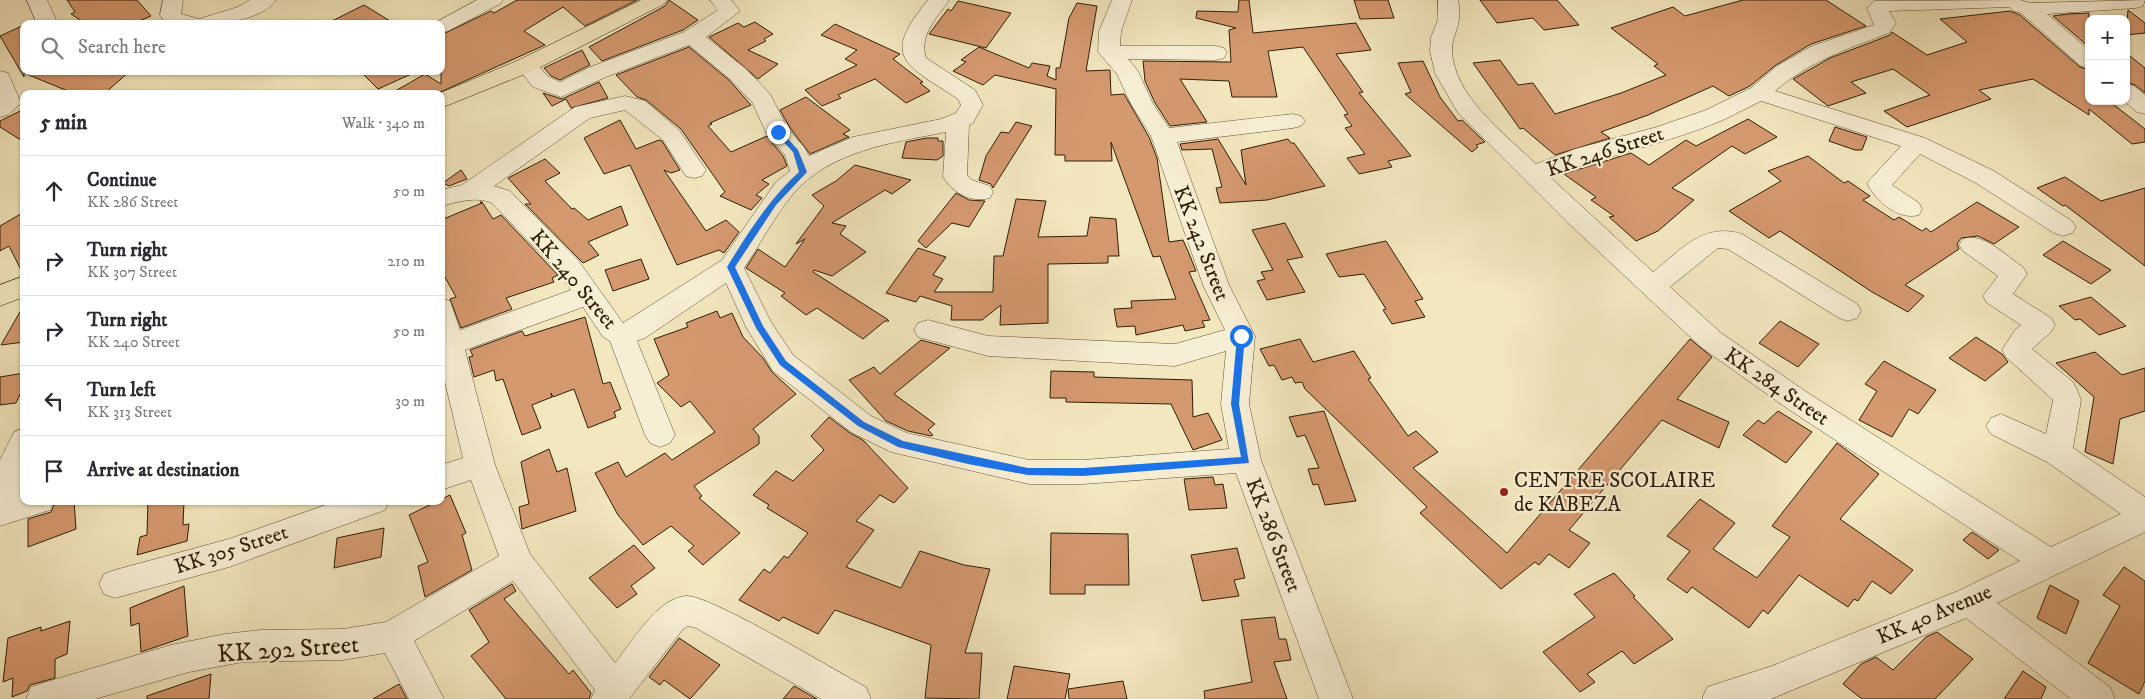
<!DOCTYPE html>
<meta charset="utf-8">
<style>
body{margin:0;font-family:"IM FELL DW Pica",serif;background:#f2f2f3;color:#2b2b33}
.controls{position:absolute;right:15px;top:15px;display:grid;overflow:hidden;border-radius:10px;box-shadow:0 1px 4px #0004}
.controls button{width:45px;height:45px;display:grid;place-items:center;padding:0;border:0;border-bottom:1px solid #e1e1e2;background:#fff;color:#2b2b33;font:25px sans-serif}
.stop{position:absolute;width:15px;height:15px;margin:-11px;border:4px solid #1a73e8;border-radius:50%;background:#fff}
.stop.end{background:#1a73e8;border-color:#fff;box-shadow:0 1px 5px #0008}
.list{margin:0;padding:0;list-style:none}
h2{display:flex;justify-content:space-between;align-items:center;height:65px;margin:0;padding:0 20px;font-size:21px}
h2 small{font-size:16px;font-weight:400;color:#7c7c81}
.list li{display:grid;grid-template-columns:32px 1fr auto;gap:15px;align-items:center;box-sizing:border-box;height:70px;padding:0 20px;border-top:1px solid #e1e1e2}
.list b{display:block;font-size:19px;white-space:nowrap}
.list p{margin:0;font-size:16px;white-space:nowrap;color:#7c7c81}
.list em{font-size:16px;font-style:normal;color:#7c7c81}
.icon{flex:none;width:28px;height:28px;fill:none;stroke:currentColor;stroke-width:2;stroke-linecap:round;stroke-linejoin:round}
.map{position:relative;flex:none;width:2145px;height:699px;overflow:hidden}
.search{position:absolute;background:#fff;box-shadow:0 1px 4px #0004;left:20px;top:20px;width:425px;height:55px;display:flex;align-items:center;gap:12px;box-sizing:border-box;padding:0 18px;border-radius:10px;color:#7c7c81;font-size:19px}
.panel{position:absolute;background:#fff;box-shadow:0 1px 4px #0004;left:20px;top:90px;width:425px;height:415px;border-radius:10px}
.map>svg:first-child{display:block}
</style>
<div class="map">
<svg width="2145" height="699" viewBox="0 0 2145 699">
<rect width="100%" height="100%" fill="#f3e7be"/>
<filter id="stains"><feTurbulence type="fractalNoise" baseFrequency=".004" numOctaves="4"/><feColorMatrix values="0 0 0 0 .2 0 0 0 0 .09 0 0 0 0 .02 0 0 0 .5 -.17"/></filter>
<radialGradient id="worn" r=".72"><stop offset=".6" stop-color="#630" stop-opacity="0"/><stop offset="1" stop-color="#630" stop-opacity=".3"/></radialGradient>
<g fill="#d59970" stroke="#2e1e06">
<polygon points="67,0 137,0 151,16 132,24 86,24 71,14 75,12"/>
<polygon points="517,0 637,0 585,26 563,7 524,31 545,45 436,94 390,94 425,74 441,84 441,35 491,11 494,13"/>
<polygon points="669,0 698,20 683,30 602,61 589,47 665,6"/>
<polygon points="1239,0 1249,0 1253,33 1356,23 1371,50 1336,54 1363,92 1359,93 1411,156 1388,161 1392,167 1359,174 1347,158 1365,154 1345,128 1352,126 1344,115 1348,114 1303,47 1268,51 1277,97 1232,97 1229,81 1180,79 1207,122 1170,126 1155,103 1145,81 1143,61 1231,62 1229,30 1236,28 1196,18 1197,11 1238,12"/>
<polygon points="1354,0 1388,0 1394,18 1360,19"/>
<polygon points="1480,0 1557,0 1579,25 1544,30 1533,18 1497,23"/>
<polygon points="1743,0 1826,0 1866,26 1811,44 1776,65 1750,86 1729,96 1713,86 1648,115 1601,132 1610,138 1555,155 1523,128 1520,129 1473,63 1500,60 1518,85 1533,83 1555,114 1621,93 1666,75 1654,66 1658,64 1611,28 1673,7 1685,16"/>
<polygon points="958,1 1011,13 986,48 929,34 948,9 951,11"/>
<polygon points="1077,3 1097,6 1086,71 1110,70 1111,95 1124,94 1149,137 1157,158 1169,242 1183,240 1188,251 1196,271 1189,272 1210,320 1202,321 1205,327 1185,331 1183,325 1136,335 1135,326 1117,327 1114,309 1132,308 1131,301 1176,299 1160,256 1153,257 1111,142 1112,161 1065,161 1065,155 1055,155 1056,89 995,75 983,85 953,71 966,62 961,60 979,47 1029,68 1032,63 1050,66 1047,76 1056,80 1056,68 1060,68 1069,18"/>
<polygon points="364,5 395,24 326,24"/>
<polygon points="2128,10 2145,23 2145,33 2126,35"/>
<polygon points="2010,11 2020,15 2080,67 2089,70 2089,101 2109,101 2145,129 2145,142 2132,144 2089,109 2089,115 2033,79 1979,90 1991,99 1907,127 1884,111 1930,95 1893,69 1851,82 1866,93 1828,106 1793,79 1830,58 1890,35 1892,32 1927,55 1967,42 1940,19"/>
<polygon points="2089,13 2089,47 2053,16 2068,14"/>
<polygon points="755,22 773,34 764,39 766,41 748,50 778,64 758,79 709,37 738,23 744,27"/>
<polygon points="835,24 900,54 893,59 923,82 920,83 930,91 906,103 875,79 838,95 841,98 822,106 805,90 857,65 845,59 857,50 821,35"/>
<polygon points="24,25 24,71 130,71 104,94 75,94 24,73 24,77 0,36"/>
<polygon points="689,47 729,80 751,105 710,123 712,124 708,126 731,152 767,136 783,156 787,166 762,180 769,184 756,195 762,198 751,210 720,196 725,192 681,129 646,100 637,97 616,75"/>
<polygon points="582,50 590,65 560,80 551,76 544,68"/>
<polygon points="2126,53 2145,68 2145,93 2135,85 2126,82"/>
<polygon points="1423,61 1440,97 1458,121 1462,120 1485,142 1476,145 1478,147 1472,152 1405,94 1411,92 1398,63"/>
<polygon points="360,71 418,71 378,89"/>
<polygon points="599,82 608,98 571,108 566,99 552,106 543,93 562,99"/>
<polygon points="806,97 850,130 843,134 849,137 810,154 790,128 780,110"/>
<polygon points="24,109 24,142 0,127 0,121"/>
<polygon points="1748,119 1777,137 1745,154 1732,146 1672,188 1694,200 1658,231 1636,241 1609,217 1614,216 1591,200 1596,197 1564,174 1631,153 1649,165 1686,140 1696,146"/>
<polygon points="620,120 636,149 659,140 662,141 680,170 671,173 664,170 706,231 726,220 739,232 724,253 719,250 677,265 630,165 604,174 584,138"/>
<polygon points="1016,122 1032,126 993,188 991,184 979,180 986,156 1001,132 1009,133"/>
<polygon points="1835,127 1867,137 1862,150 1855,150 1829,141"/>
<polygon points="927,138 938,138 938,141 943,141 943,156 937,160 902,158 906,142"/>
<polygon points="1218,139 1246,185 1241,150 1288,139 1291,143 1294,143 1325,186 1267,200 1220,203 1216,188 1222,187 1212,149 1182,150 1180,144"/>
<polygon points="1808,156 1844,183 1848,181 1870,196 1863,200 1894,220 1899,217 1922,231 1926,228 1931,232 1977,202 2019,227 1994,244 1978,236 1961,238 1957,244 1959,249 1905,285 1924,296 1908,312 1872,292 1780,231 1769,238 1729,211 1781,181 1768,171"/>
<polygon points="545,159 560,173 545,181 572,209 574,208 588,220 621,206 628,225 588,242 599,255 583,263 525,204 531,204 508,178"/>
<polygon points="855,165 911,180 892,194 885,190 832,223 846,226 840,234 866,252 832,276 814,270 813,272 887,319 889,321 885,321 863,339 817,308 806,315 781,296 785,293 746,268 758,249 785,267 805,239 796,244 824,206 812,195 836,181"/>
<polygon points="461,170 467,179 449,186 443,183"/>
<polygon points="2065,177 2101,201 2145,188 2145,266 2065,205 2063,206 2037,188"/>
<polygon points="956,193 969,200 985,201 969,227 952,223 926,248 918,241"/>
<polygon points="1016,199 1046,201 1038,237 1087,236 1090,217 1116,219 1119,256 1108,256 1108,263 1048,264 1048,323 1000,325 1001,305 982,320 951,320 952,306 920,296 916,302 886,293 918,248 946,257 933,275 943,279 934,292 993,292 994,256 1003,256"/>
<polygon points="480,202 482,202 493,219 501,215 558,275 552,278 554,282 506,298 512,309 461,328 450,299 456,297 441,270 441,220 482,203"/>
<polygon points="24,212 24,274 23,274 9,246 0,251 0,226"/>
<polygon points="1285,223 1303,257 1287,260 1305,292 1267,300 1257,281 1265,279 1261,272 1273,270 1252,230"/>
<polygon points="1386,241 1423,299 1415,301 1425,317 1392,324 1383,310 1386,309 1364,274 1339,277 1326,254"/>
<polygon points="2063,241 2111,270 2091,284 2043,255"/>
<polygon points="641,259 649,279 613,291 605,270"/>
<polygon points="2091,297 2126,326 2099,335 2080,319 2075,320 2059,306"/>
<polygon points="24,305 24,342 1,345"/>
<polygon points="717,311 720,318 732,313 743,337 763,358 772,372 796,394 753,429 759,436 759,444 694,486 702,496 699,498 740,533 703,565 688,551 694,546 671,526 643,545 618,515 595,473 618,462 626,477 665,453 672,460 715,432 690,401 681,407 657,383 669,375 654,339 688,327 686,323"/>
<polygon points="585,317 603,384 610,382 621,409 614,412 616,417 588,428 574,389 553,397 551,393 552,397 532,405 541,428 522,435 503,379 496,381 494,370 474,377 469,357 473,356 470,350 522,331 525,336"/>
<polygon points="1780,321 1819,344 1798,367 1759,343"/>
<polygon points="1976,337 2002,354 2008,362 1985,381 1949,358"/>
<polygon points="1300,339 1313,362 1354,351 1371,378 1368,379 1408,436 1416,431 1438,452 1413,468 1507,553 1690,339 1712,357 1677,399 1729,422 1719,448 1662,420 1569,530 1590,543 1569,568 1549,554 1539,565 1535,562 1501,589 1420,513 1427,507 1305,389 1302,382 1295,383 1292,377 1282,380 1274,365 1269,366 1260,349"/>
<polygon points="921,340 950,348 894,394 935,424 928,430 933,435 931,436 908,431 886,421 849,380 874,367 880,374"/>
<polygon points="2095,352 2122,375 2145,368 2145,411 2120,419 2113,464 2085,452 2094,397 2056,363"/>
<polygon points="1884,361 1936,390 1918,414 1909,409 1892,437 1859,420 1877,391 1865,384"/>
<polygon points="1051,371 1094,372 1094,377 1192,380 1193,417 1208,413 1222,440 1193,450 1171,404 1066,402 1066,398 1050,398"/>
<polygon points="24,373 24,385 16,403 0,405 0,377"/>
<polygon points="1324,411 1356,501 1325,505 1318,484 1313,485 1308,469 1319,468 1305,435 1297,437 1289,417"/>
<polygon points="1778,411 1812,432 1786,463 1743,435 1758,420 1764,424"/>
<polygon points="829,417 850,433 863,440 908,488 894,503 880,495 856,521 874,530 846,567 901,588 920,551 964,565 990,569 965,653 982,653 979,699 925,698 931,645 835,610 818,634 783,617 779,621 739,600 764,569 770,573 784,556 788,558 808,533 767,508 769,505 753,495 776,471 793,481 824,450 811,436"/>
<polygon points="1837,443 1879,474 1840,519 1913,570 1891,594 1872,581 1858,601 1854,599 1848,607 1799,575 1768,614 1763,610 1749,628 1692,587 1687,593 1667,579 1690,551 1667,536 1700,499 1735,523 1713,549 1757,578 1790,537 1772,526"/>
<polygon points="549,449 557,472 567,468 576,511 522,529 519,507 529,504 521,462"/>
<polygon points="1213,477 1215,485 1223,484 1227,508 1189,510 1184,479"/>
<polygon points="450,495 466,533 462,535 472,570 425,597 418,566 428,562 409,515"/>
<polygon points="63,501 74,501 76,529 28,547 28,519 51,512 54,505"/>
<polygon points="148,501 184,501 183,525 189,524 187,541 137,555 140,537 147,535"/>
<polygon points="384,528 381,557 334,568 337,538"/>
<polygon points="1972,532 1999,550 1988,559 1963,540"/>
<polygon points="1051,533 1128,534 1129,585 1085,585 1085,594 1050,594"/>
<polygon points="634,545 655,568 631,586 637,594 617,608 589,578"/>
<polygon points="1237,548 1245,578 1234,580 1239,596 1202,601 1191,555"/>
<polygon points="2124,567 2145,581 2145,681 2139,694 2088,663 2120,606 2103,595"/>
<polygon points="1614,573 1635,596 1633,597 1673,639 1634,664 1622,651 1587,674 1595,682 1580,692 1543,652 1595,617 1574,594"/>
<polygon points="512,584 516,591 504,599 569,674 573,670 591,693 589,699 506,699 471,656 489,642 469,610"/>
<polygon points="2050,585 2079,601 2066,634 2037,618"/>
<polygon points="184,586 188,636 141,652 139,623 131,626 130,608"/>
<polygon points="1275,617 1279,639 1286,639 1291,660 1274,662 1287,699 1205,699 1204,691 1252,682 1241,620"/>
<polygon points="70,621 67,654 55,659 55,678 30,685 27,691 12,697 13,678 3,682 8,638 41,627 41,631"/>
<polygon points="1937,632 1973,659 1935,699 1862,699 1843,684 1861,664 1876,657 1893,670 1926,637"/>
<polygon points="679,638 720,665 690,699 664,680 660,685 649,677"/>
<polygon points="1014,666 1070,674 1065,699 1007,699"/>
<polygon points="2023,671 2046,687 2041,699 2004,699"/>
<polygon points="211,674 209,699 147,699 147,696"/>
<polygon points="1123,681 1127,699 1069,699 1068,689"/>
<polygon points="399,684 407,699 373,699"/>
<polygon points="794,686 817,699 783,699"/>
</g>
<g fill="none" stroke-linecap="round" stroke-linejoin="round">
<g stroke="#5f5034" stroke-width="1">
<g id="minor">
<polygon points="27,0 47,0 58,24 37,24"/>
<path d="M163,0H183L181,14L199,19L238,7L250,0H276C258,26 194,26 166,23L160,15Z"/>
<polygon points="477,0 503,0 500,4 448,31 441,33 441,24 433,24"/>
<path d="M710,0H731L740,11L706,37L746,69L770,94L788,129L804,147L809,156L853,137L941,119L956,113L961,105L958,99C907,65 879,59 928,0H949C937,18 919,34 926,58L975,90L983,105L973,123L969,125L967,175L972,180L990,186L993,192L990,198C971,203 953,193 943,177L946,132C892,143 831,150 793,194C775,216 760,244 744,268L771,322L793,355L871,416L907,433L1029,460H1083L1229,449L1221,404L1226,351L1175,366L988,356L918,337L914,330L918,323L928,320L988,336L1175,344L1225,330L1203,285L1151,136L1131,104L1117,74L1098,52L1099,31L1112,0H1132L1121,31L1120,46H1216L1224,48L1227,53L1224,58L1216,60L1128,59L1138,71L1153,104L1169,128L1293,114L1301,116L1305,121L1301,126L1293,128L1177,142L1229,285L1255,336L1249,404L1261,460L1353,699H1319L1236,473L1083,484H1029L891,452L851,432L773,371L746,327L726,283L645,338L637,341L675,435L670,443L660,447L650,443L645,435L610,341L603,337L583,307L465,350L495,465L530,554L615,663C632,642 657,598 686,596C709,594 837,672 866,687L871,699H821L696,628L688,626L683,629L629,699H591L595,690L513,581L414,641L444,699H409L385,653L343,660L243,662L189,672L95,699H26L31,687L43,683L171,645L225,634L261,630L343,629L386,622L499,556L471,480L441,490V465L463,458L441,365V298L450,301L460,330L571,290L560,274L492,203C476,196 458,202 441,206V190L462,185L575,107L625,96L645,101L679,130L706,170L702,176L694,178L686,176L663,140L625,110L590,118L494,186L510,191L578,260L623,323L722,260L776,182L790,171L785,155L766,132L752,102L730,79L689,45L606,77L561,97L533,87L516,65L519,60C539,55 536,67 549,77C552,79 557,80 560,82L590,67L684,32L718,10Z"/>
<path d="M1438,0H1458C1459,6 1460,13 1459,19C1458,30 1452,38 1452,49C1452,95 1506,135 1536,164L1575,149L1657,127L1706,110L1751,88L1777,66L1812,46L1874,25L1867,8L1874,1L2020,0L2030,3L2145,0L2143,6L2136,8L2047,14L2089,50V68L2081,66L2021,13L2012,10L2009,7L1889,11L1896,23L1889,33C1847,49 1810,61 1775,91L1925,138L1994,171L2072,221L2076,227L2072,233L2063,236L2054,233L1976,183L1920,154L1892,185L1919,203L1922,209L1919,215C1898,221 1875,200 1867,183L1901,146L1761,101C1748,107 1736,114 1723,120C1667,144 1606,155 1550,177L1653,272C1681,250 1703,222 1742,234L1857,304L1861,311L1857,318L1848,321L1839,318L1728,249L1718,248L1670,287L1721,333L1808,393L2051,547L2121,514L2047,462L1991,434L1986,426L1991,418L2001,414L2046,434L2053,400L2006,357L2002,350L2015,330L2021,325L1987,303L1983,296L1998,276L1963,251L1959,245L1963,239C1984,232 2006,256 2023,267L2027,274L2013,294L2051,318L2055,325L2051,332L2032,349L2073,382L2077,390L2081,400L2073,448L2145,497V532L1997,603L2110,687L2115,699H2071L1966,618L1771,699H1702L1707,687L1772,666L1958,591L2020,561L1788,409L1701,347L1567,222L1458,113L1435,73L1430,51L1431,37L1438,20Z"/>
<polygon points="0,71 8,73 21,103 8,115 0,117"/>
<polygon points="2126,84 2134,86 2145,95 2145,114 2137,112 2124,101 2126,101"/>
<polygon points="24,428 24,479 20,494 24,493 24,501 54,501 50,510 0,526 0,460 14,432"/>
<polygon points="337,501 389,501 385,510 229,567 115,598 104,594 99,584 104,574 115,570 229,539"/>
</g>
</g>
<g stroke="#2e1e06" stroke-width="1">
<g id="major">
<polygon points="641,0 667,0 664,4 535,70 441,108 441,94 438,94 519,60"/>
<polygon points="24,276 24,297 0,306 0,285"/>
</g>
</g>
<use href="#minor" fill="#f7efd5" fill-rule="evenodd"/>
<use href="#major" fill="#f3e7be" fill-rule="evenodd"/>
</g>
<path fill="#1a73e8" d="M775,130H780L798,150L807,172L776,205L735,267L763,326L786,361L864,422L903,441L1028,468H1083L1241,457L1231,404L1237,336L1241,333L1245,336L1239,404L1249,463L1083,476L1028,475L968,464L898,447L858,426L780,365L756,328L727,267C748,233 770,198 799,172L793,152L775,133Z"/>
<circle fill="#8f2418" stroke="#f7efd5" stroke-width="2" cx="1504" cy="492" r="5"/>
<g text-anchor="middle" stroke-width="4.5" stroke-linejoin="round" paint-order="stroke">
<g font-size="21" fill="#2e1e06" stroke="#f7efd5">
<text transform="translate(1605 151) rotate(-18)" y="7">KK 246 Street</text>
<text transform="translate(1202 243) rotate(69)" y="7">KK 242 Street</text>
<text transform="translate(574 279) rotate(50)" y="7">KK 240 Street</text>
<text transform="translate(1777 386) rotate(34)" y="7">KK 284 Street</text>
<text transform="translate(1274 535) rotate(69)" y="7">KK 286 Street</text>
<text transform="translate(231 549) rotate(-18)" y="7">KK 305 Street</text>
<text transform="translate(1934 614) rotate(-23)" y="7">KK 40 Avenue</text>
</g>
<g font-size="21" fill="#2e1e06" stroke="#f7efd5" text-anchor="start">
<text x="1514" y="487">CENTRE SCOLAIRE<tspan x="1514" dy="24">de KABEZA</tspan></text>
</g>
<g font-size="25" fill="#2e1e06" stroke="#f7efd5">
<text transform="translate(288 648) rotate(-4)" y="9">KK 292 Street</text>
</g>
</g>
<rect width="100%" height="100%" filter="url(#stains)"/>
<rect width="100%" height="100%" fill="url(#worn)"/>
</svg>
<div class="controls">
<button>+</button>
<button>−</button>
</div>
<div class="stop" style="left:1241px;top:336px"></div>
<div class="stop end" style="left:778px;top:132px"></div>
<div class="search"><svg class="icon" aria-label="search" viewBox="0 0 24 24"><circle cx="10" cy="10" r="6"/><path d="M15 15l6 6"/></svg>Search here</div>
<section class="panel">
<h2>5 min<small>Walk · 340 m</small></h2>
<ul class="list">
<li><svg class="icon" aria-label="ahead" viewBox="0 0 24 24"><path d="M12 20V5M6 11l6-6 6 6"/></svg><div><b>Continue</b><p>KK 286 Street</p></div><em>50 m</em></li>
<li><svg class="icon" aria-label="right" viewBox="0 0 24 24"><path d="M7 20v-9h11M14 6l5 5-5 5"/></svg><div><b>Turn right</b><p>KK 307 Street</p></div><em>210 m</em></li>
<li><svg class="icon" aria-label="right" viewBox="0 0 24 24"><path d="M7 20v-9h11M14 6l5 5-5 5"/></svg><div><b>Turn right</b><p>KK 240 Street</p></div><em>50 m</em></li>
<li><svg class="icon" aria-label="left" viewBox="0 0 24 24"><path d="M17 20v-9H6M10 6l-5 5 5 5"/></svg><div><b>Turn left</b><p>KK 313 Street</p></div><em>30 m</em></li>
<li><svg class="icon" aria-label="arrive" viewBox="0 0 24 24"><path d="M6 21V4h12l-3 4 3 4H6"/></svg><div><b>Arrive at destination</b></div></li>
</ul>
</section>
</div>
